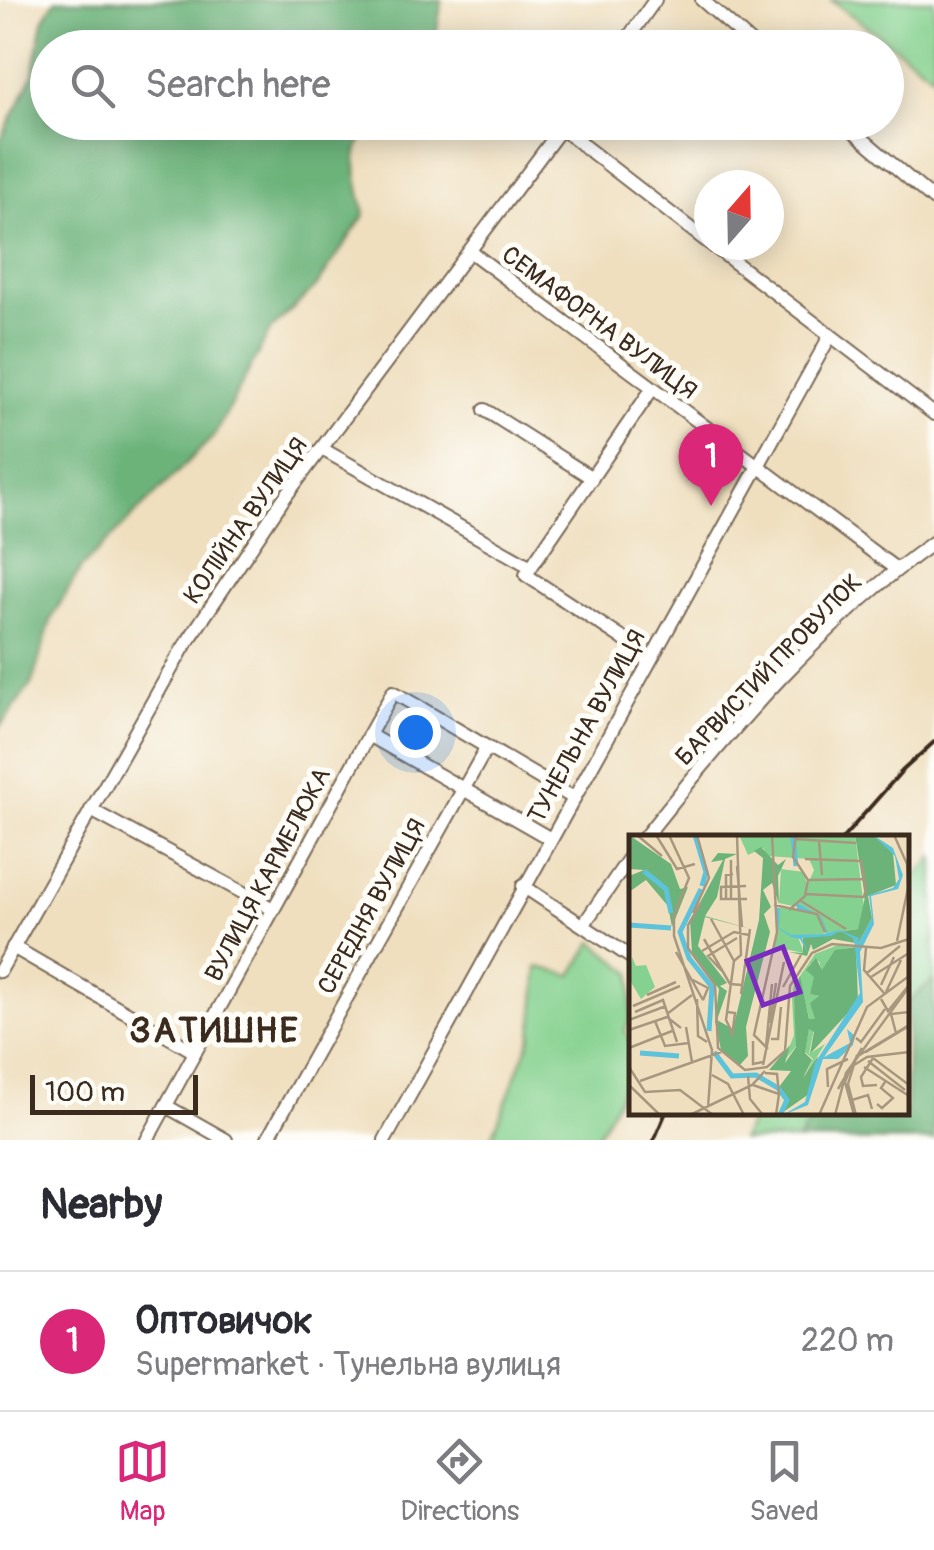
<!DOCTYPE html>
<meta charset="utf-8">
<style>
body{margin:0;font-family:Pangolin,sans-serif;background:#f2f2f3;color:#2b2b33}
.compass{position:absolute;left:694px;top:170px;width:90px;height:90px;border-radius:50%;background:#fff;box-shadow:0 5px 25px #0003;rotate:20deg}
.scale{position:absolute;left:30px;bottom:25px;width:168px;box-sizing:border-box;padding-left:10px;border:5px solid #3b2a1e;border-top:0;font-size:28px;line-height:35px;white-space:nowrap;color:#3b2a1e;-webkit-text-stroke:8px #fdfcf7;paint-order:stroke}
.you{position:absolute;left:415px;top:732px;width:35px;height:35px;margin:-25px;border:8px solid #fff;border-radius:50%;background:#1a73e8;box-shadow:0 0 0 15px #1a73e833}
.badge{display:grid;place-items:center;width:65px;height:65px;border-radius:50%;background:#db2777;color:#fff;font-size:32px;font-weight:700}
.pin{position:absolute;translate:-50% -82px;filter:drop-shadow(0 2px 5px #0008)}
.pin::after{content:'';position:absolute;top:52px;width:35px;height:30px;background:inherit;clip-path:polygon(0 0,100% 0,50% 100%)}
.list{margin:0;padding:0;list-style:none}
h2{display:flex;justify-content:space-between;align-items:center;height:130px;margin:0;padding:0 40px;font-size:42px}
h2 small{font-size:32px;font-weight:400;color:#7c7c81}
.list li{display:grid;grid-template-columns:65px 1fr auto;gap:30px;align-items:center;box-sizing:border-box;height:140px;padding:0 40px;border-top:2px solid #e1e1e2}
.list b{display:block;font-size:38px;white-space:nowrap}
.list p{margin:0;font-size:32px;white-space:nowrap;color:#7c7c81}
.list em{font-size:32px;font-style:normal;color:#7c7c81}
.icon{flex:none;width:55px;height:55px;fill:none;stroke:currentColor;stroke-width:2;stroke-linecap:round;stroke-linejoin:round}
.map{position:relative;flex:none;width:934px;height:1140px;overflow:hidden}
.search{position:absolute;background:#fff;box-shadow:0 5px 25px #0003;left:30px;right:30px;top:30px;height:110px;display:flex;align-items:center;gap:25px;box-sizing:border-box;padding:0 35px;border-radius:55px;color:#7c7c81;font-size:38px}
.sheet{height:270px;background:#fff}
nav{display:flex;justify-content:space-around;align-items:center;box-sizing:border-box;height:140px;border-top:2px solid #e1e1e2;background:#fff;font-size:28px;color:#7c7c81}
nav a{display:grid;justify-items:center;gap:5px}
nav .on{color:#db2777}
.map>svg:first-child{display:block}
</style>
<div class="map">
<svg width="934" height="1140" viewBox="0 0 934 1140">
<rect width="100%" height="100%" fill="#fdfcf7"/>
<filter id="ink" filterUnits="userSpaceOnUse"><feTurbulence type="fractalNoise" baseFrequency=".01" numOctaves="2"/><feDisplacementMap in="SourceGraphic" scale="20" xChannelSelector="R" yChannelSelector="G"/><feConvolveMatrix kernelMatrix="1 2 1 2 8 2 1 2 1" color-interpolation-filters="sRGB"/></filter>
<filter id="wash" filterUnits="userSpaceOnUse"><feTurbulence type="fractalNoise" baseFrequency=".0048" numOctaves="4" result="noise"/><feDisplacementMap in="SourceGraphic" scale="40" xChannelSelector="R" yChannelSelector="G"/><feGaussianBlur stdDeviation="2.25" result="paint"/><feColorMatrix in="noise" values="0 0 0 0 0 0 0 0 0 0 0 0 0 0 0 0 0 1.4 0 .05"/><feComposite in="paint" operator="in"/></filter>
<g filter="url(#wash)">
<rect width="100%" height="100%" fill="#efdfbf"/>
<g fill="#85d18f" stroke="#607e56" stroke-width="2.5">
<polygon points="831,0 934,0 934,76"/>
<polygon points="934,857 934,980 907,1003 906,886"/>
<path d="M593,942L632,973L631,1019L625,1030C646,1064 610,1109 595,1140H491L532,1035L538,967L572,975Z"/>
<polygon points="755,1113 814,1113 799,1140 741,1140"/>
</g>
<g fill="#6cb37a" stroke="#546e4c" stroke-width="2.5">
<path d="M55,0H442L434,47L48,48V122L374,123C346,149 357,180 365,214L316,287L271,329L214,436L81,568L52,617L32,683L0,727V141L33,75L43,21Z"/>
<polygon points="934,980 934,1140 799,1140 814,1113 906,1112 907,1003"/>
</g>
</g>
<g filter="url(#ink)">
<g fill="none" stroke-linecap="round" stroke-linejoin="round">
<g stroke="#7a6956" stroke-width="16">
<g id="minor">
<polyline points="702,0 757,48"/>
<polyline points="621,48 655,0"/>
<polyline points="843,122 934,200"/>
<polyline points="562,129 709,243"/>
<polyline points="712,245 934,414"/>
<polyline points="471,252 896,569"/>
<polyline points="485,410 592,478"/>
<polyline points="322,449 531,567 526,575 622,638 649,661"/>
<polyline points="531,567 652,389"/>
<polyline points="91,810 273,909"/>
<polyline points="549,838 369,735 393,692 572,797"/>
<path d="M644,838C728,732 824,620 934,542"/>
<polyline points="523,886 632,958"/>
<polyline points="584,924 632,854"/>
<polyline points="13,947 195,1052"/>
<polyline points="0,971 182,650 282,501 566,122"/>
<polyline points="166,1106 226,1140"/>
<polyline points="147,1140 369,735"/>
<polyline points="267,1140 487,747"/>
<polyline points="385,1140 830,336"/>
</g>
</g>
<use href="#minor" stroke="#fff" stroke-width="12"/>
<g stroke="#3b2a1e" stroke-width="4">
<polyline points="843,838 901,772 934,742"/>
<polyline points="654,1140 666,1112"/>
</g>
</g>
</g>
<g text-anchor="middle" stroke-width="10" stroke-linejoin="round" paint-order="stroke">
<g font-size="25" fill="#3b2a1e" stroke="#fdfcf7">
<text transform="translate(600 322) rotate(37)" y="9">СЕМАФОРНА ВУЛИЦЯ</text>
<text transform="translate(245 520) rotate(-55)" y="9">КОЛІЙНА ВУЛИЦЯ</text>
<text transform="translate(768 669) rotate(-46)" y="9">БАРВИСТИЙ ПРОВУЛОК</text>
<text transform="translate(586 726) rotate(-61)" y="9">ТУНЕЛЬНА ВУЛИЦЯ</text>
<text transform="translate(267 874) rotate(-62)" y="9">ВУЛИЦЯ КАРМЕЛЮКА</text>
<text transform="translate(371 906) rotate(-61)" y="9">СЕРЕДНЯ ВУЛИЦЯ</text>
</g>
<g font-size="35" font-weight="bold" letter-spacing="2.5" fill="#3b2a1e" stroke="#fdfcf7">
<text x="215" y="1042">ЗАТИШНЕ</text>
</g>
</g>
<g transform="translate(629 835)">
<rect width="280" height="280" fill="#efdfbf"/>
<path d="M226,0L236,81L229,94L169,102L175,118L145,112L151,73L182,75L150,68L152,34L175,37L178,51L185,35L180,24L139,21L134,13L119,20L110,0ZM209,110L225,112L213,114L193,137L190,126L180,130L186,142L181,159L190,161L181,169L188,179L180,219L196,209L176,241L184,224L176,217L181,187L171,144L165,164L168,210L155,226L165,200L163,163L165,150L186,119ZM3,122L7,131L17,130L26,152L12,164L0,144Z" fill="#85d18f"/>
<path d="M0,0L42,29L51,54L59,52L43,92L39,71L17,45L0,57V41L15,35L0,34ZM226,0H244L264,18L267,50L239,61L243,83L229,109L224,102L226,108L204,104L184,115L182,109L178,121L160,117L174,118V102L229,94L236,62ZM132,12L149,30L157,24L149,41L150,69L143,48L134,55L142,72L135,79L141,97L117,192L119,221L110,231L92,215L86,186L90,154L63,117L61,86L94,25L82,27L89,18L108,19L96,24L88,62L76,81L122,94L76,82L69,111L98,148L91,151L98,156L88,185L104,194L130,85L134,23L125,16ZM227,112L229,167L181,219L185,197L180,194L176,218L183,225L174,243L189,221L180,259L150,280L157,260L150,252L162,236L140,235L161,210L156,228L167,212L165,164L171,141L180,184H186L181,168L190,161L181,159L185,142L177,135L187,123L193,135L206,115Z" fill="#6cb37a"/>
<path d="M244,0L264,13L274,40L269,54L242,61L245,89L231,117L234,167L195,222L221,208L218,194L226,201L224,210L209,224H194L179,270L154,280L176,267L186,228L231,158L225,104L211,96L202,101L173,103L179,118L171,104L162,102L150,94L148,87V76L146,73H151L150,93L162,100L198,99L191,81L168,75V68L192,81L199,98L211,95L230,103L229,109L243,83L240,60L264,53L270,44L266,21Z" fill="#5dc3da"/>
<path fill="none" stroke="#5dc3da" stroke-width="5" d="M66,0L77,37L73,51M164,1L167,31M15,36L37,54L42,78M72,54L51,97L60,123L83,152L80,196M0,90L42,93M85,217L103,241L127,240L149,253L158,265L151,280M11,218L50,221"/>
<path fill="none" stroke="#a7977f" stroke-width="2.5" d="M8,0L33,21M27,0L48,34L66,29M40,0L60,43L45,80V101L83,215L79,273M265,0L278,29L279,53L268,106M166,4L227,8M190,6L193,40M176,24L232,26L237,53L235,62L177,59M102,25V64M108,31L113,92M179,45L235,44M117,51L92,52V64H118M97,64V40L104,39M172,66L217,94M72,68L59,90V113L86,150L89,213L116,235L138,232L156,216L161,151L183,118L203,109L252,113L280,104M145,70L188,79L196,97M160,75L176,61L179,45L164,22L167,0M64,78L80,43L68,0M82,84L105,126M75,104L101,149L113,150M237,113L235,135L255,158M73,116L105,97L120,100M47,117L74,165M93,136L79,121L108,103M238,138L271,111M242,142L280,118M60,143L79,153L74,165M252,150L265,122M154,152L172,120M257,157L272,125M112,159L121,94M18,160L47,147M68,164L69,201L78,207M252,164L259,176L280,150M4,171L51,151M6,177L34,165L48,207M99,177L106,178L103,202M38,179L63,160M0,185L37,171M26,186L36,211L60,208M141,188L147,148M57,192L63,227M0,195L38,182L52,193M103,197L97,185L105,126L112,120L108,0M267,198L262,179L280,177M227,203L232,207L256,174M142,204H149L152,172M124,206V229L134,227M137,212L143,149M0,213L43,196M139,214L125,200L148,97L143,0M237,217L280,191M229,221L280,190M239,226L276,255M134,230L155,127M0,232L16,257L51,255L84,280M235,232L280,261M136,238L148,239L150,259M83,240L99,249L115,280M119,241L121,264L134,280M11,246L92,217M0,250L31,280M124,250L150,259L147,280M248,250L234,251L232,242L244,223L280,250M199,252L198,234L219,224M209,254L233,213M223,265L239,260L243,274M248,269L253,273L264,263L252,253L256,247M61,280L123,250L136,236M190,280L238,172L280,141M206,280L217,238L280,152M225,280L216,247L222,232L238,222L280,217M227,280L219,249L228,220"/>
<path fill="#7b2cbf" fill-opacity="0.15" stroke="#7b2cbf" stroke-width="5" d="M154,112L171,157L134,170L118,126Z"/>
<rect width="280" height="280" fill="none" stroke="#3b2a1e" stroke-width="5"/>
</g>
</svg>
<svg class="compass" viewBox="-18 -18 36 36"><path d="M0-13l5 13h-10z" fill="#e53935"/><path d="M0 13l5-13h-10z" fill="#7c7c81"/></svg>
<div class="scale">100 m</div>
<div class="you"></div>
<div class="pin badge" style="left:711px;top:506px">1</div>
<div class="search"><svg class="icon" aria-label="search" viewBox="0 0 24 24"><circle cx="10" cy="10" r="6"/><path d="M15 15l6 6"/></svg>Search here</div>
</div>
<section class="sheet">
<h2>Nearby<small></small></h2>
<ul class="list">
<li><span class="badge">1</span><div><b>Оптовичок</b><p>Supermarket · Тунельна вулиця</p></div><em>220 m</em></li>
</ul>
</section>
<nav>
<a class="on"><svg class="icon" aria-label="map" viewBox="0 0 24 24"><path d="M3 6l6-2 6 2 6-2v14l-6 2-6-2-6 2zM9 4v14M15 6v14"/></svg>Map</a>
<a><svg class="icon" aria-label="directions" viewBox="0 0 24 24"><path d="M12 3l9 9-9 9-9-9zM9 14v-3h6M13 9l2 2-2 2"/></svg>Directions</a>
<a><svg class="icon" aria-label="saved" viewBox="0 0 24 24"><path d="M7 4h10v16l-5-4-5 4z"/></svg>Saved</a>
</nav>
